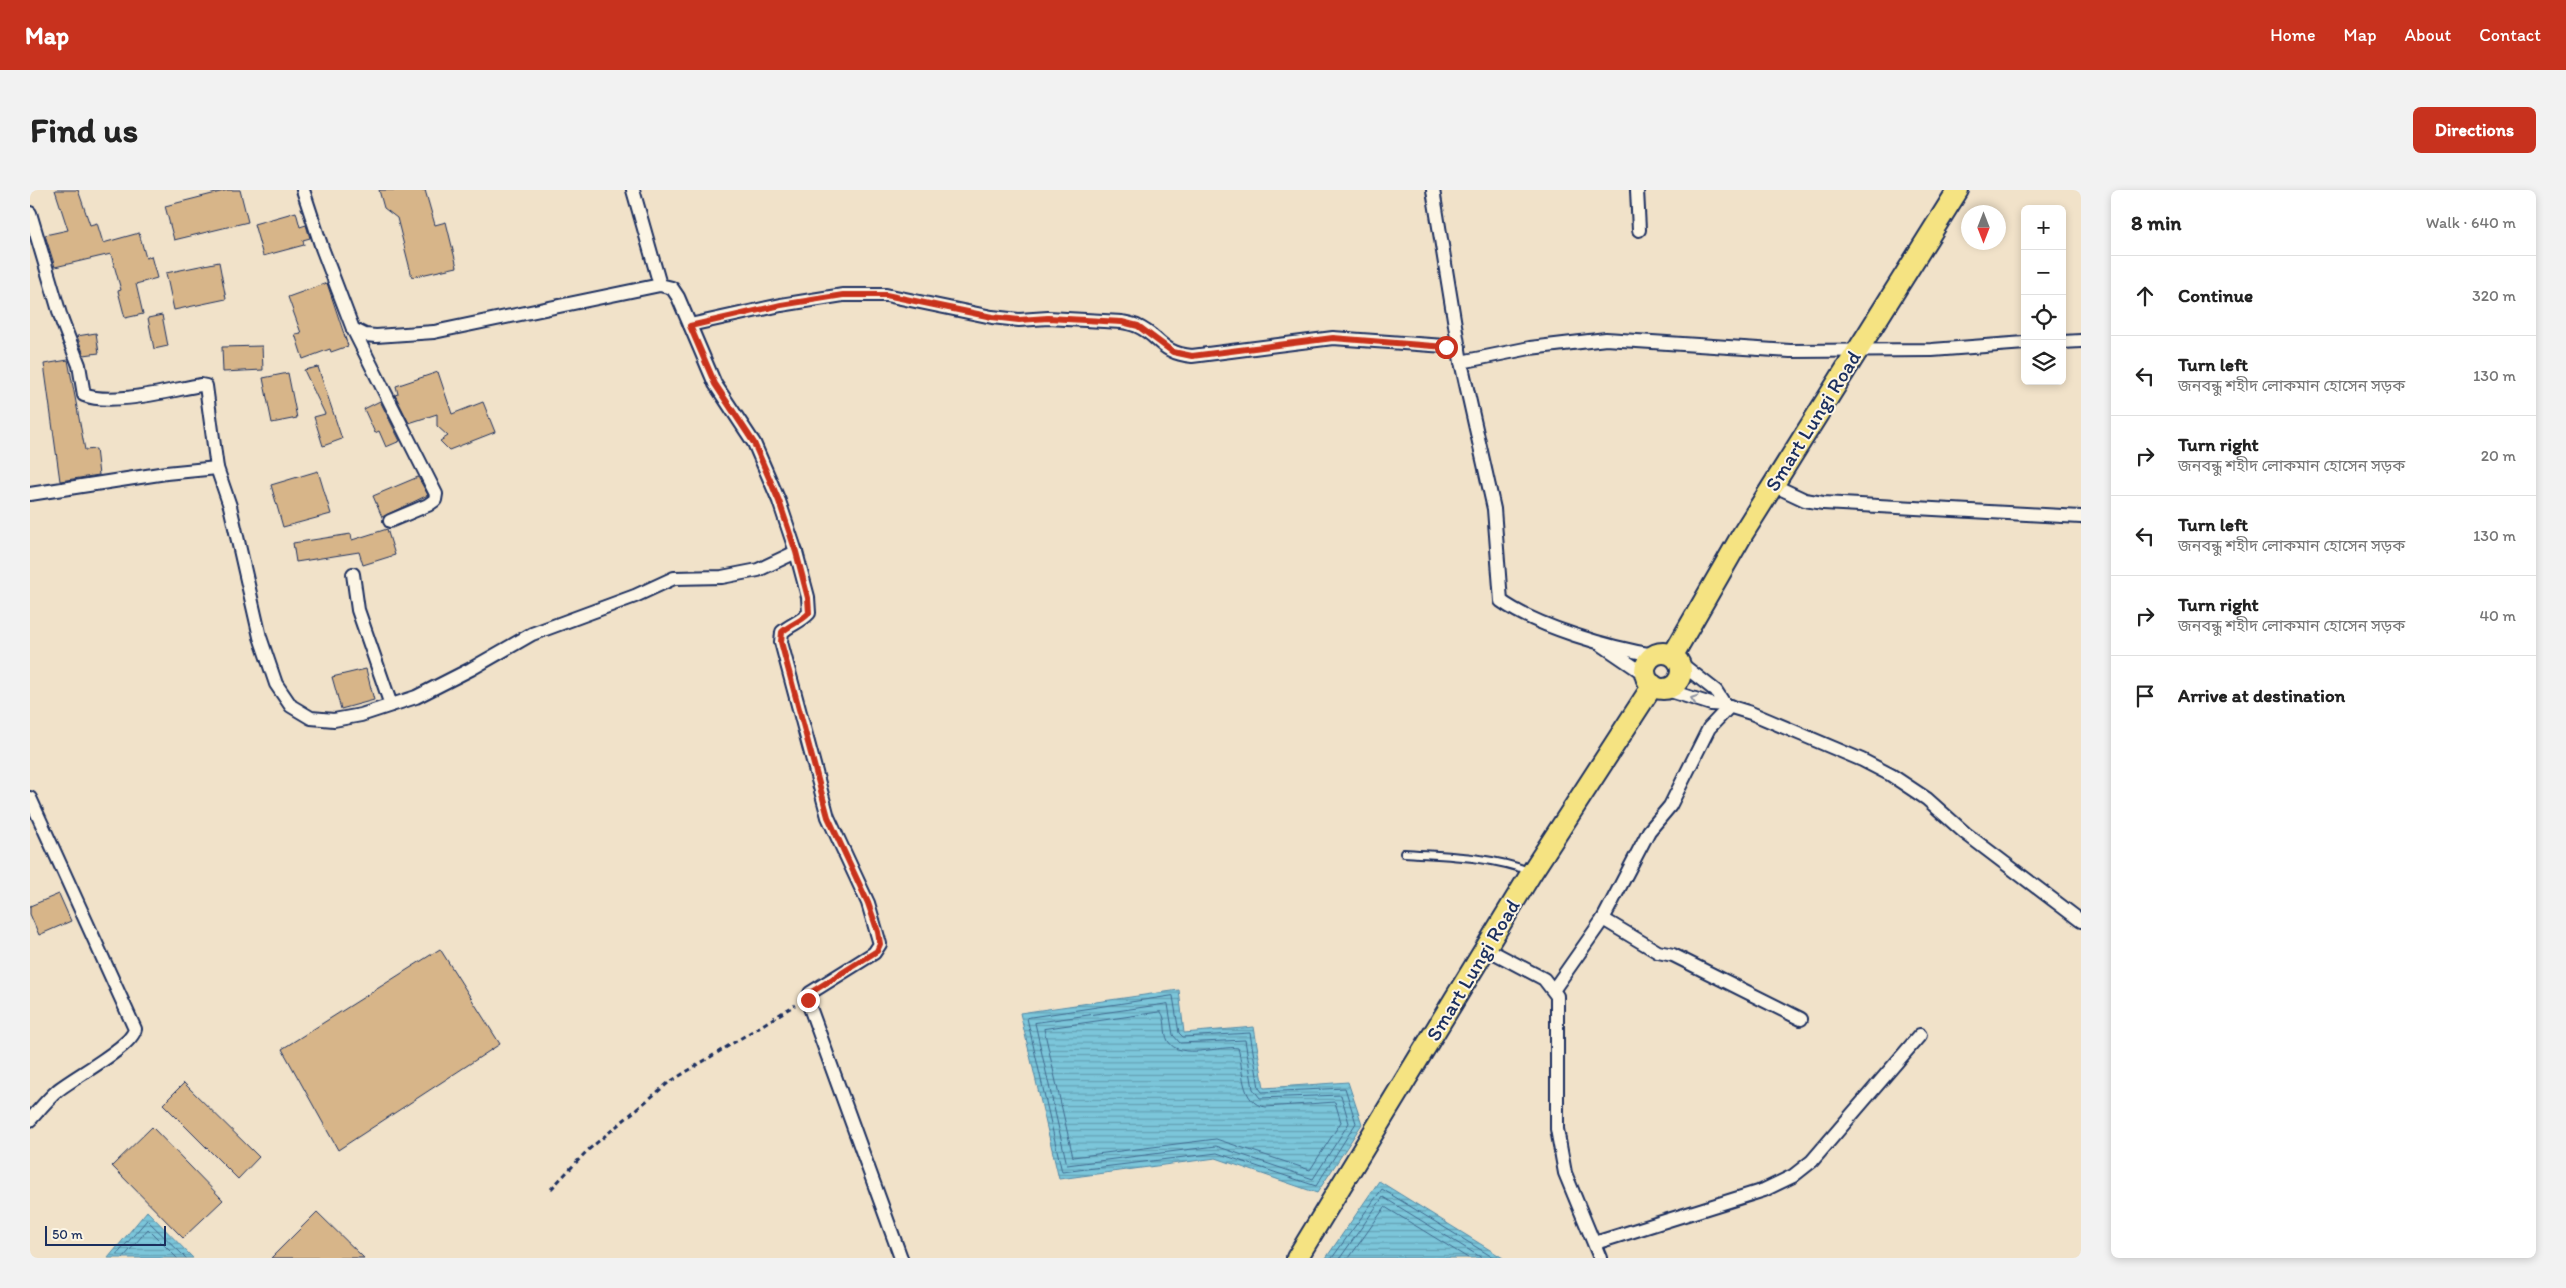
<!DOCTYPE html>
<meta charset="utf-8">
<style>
body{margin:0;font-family:Itim,"Noto Sans Bengali",sans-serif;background:#f2f2f2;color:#222}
.controls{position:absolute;right:15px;top:15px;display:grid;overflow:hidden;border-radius:8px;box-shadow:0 2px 8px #0003}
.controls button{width:45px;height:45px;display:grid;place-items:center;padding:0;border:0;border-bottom:1px solid #e0e0e0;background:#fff;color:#222;font:25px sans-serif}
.compass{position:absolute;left:1931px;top:15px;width:45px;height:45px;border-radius:50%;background:#fff;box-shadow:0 2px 8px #0003;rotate:180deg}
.scale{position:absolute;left:15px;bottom:12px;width:121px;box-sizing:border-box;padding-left:5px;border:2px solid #1b2f5e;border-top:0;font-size:14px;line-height:18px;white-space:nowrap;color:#1b2f5e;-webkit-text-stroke:4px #fcf5e5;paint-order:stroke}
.stop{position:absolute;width:15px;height:15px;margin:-11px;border:4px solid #c8321e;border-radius:50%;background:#fff}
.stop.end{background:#c8321e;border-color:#fff;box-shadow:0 1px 5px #0008}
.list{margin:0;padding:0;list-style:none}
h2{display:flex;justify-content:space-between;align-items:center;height:65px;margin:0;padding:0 20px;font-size:21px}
h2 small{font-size:16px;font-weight:400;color:#767676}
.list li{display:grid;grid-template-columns:32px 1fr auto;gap:15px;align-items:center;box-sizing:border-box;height:80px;padding:0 20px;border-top:1px solid #e0e0e0}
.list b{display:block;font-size:19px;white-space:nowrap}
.list p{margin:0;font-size:16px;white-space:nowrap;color:#767676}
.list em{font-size:16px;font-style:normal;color:#767676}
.icon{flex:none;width:28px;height:28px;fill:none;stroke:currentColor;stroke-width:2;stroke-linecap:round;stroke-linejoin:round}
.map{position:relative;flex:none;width:2051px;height:1068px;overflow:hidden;border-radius:8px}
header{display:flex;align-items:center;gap:30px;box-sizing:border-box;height:70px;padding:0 25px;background:#c8321e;color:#fff}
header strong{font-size:24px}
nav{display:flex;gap:28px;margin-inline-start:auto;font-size:18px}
.intro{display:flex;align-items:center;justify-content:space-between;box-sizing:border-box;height:120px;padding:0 30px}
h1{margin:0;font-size:35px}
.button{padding:12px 22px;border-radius:8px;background:#c8321e;color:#fff;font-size:18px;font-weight:700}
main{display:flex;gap:30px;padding:0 30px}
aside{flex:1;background:#fff;border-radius:8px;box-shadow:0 2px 8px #0003}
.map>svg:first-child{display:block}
</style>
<header>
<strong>Map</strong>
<nav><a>Home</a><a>Map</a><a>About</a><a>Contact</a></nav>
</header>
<div class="intro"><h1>Find us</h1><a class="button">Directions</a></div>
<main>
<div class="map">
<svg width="2051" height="1068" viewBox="0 0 2051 1068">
<defs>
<pattern id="water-rules" width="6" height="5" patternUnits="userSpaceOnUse" patternTransform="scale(1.25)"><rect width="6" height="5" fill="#7bc6da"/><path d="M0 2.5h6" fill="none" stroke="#64a1b4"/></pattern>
</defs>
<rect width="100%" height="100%" fill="#f1e2c9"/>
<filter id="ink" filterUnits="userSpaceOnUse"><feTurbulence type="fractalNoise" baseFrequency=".02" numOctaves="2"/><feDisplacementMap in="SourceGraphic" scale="10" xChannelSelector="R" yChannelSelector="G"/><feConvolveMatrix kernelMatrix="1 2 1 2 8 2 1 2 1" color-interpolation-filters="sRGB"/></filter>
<g filter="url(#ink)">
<g fill="url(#water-rules)" stroke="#558aa8">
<polygon points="1149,800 1154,843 1224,837 1234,898 1318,892 1332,934 1287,1003 1186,968 1029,989 990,823"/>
<polygon points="1349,991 1473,1068 1296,1068"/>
<polygon points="117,1021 163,1068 78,1068"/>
</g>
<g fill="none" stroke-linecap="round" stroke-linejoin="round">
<g stroke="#416b90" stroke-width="1">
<polygon points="1143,806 1149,843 1153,847 1220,843 1229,898 1232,902 1315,898 1326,933 1286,996 1187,963 1032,982 997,828"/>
<polygon points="1138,814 1143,845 1150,853 1215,850 1223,899 1230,908 1311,905 1319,933 1283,989 1186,956 1037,975 1005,833"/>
<path d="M1131,822C1137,829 1133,842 1138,851C1150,871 1190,855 1208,858C1214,878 1209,914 1236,917L1305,912L1311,932L1280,980L1186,949L1043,967L1014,839Z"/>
<polyline points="84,1068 117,1030 156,1068"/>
<polyline points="93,1068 118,1039 147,1068"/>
<polyline points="1302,1068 1352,999 1464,1068"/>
<polyline points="1310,1068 1353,1007 1452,1068"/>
<polyline points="1319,1068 1355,1017 1438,1068"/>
</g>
</g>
<g fill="#d7b589" stroke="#1b2f5e">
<polygon points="25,0 48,0 60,35 67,33 73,53 109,43 116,68 121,66 127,88 106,94 113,124 95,128 88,101 91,100 81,64 25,77 15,45 38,40"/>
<polygon points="198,0 210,0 218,32 144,50 135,16"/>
<polygon points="349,0 395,0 405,35 416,32 427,77 382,87 367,28 354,18"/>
<polygon points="266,22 270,37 276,35 280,48 273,50 274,55 233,66 224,34"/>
<polygon points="189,72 196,109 144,120 136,83"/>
<polygon points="297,93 318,156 301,162 300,159 273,169 265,144 271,143 258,107"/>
<polygon points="132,125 138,156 124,159 118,128"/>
<polygon points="66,143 69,163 54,165 47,146"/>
<polygon points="232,156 233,180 193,182 192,157"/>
<polygon points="38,170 55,260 66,259 69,285 30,291 14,174"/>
<polygon points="288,177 312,249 293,256 284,227 295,224 274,180"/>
<polygon points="408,182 422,224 453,212 465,242 419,260 410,251 418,246 407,236 407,224 379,233 365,205 368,204 366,196"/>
<polygon points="258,183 267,228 242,233 233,188"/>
<polygon points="350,211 370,251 356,257 349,241 345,243 334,219"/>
<polygon points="288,281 301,324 253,337 241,295"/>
<polygon points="388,287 398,305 352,327 343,306"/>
<polygon points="357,339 365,365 333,375 329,362 266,372 263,353 321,344 322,350"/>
<polygon points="336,479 344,510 311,519 302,487"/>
<polygon points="29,704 41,731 9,745 0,724 0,716"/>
<polygon points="410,759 470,854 308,960 252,859"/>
<polygon points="154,893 229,967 208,989 133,914"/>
<polygon points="122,937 193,1010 153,1048 82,976"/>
<polygon points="287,1022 334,1068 241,1068"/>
</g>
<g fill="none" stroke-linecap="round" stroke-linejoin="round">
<g stroke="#1b2f5e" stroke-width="10">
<path id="service" d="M1374,663C1416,666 1459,666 1499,681"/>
</g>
<g stroke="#1b2f5e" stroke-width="16">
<g id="minor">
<path d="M273,0L292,58L323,139L335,145L346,146L404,142L630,95L642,98L648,107L685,194L724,253L749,311L766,362L778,407L779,423C771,432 761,434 752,442L751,452L798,627L838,713L850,754L844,763L780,803L778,812L871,1068"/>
<polyline points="603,0 630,95"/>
<path d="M1403,0L1431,172L1464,319L1471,411C1507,437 1581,458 1624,465"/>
<polyline points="1607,0 1609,40"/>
<path d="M0,23L32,131L49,175L54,205C82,216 141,200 171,195L176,196L187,278L200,316L230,447L246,494L261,516L281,528L304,530L331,525L386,507L441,479L502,444L605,406L644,388L692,387L728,380L766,362"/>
<path d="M660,135L751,115L813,105H856L962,127L989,130L1018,128L1092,132C1097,133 1103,134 1107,136C1130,146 1130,163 1162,166L1303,148L1429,157"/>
<polyline points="323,139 406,304 405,310 398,315 360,331"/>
<polyline points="2032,152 2051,151"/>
<polyline points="1431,172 1500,158 1576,149 1760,161 1902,160 1995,153"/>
<polyline points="1743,295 1775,310 1793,313 2051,327"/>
<polyline points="0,304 136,283 187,278"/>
<polyline points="323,384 328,420 361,515"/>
<polyline points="1572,455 1616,485"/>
<polyline points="1649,472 1686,501 1695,515"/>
<polyline points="1634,499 1681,514 1695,515 1721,523 1832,570 1861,585 1897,609 1935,643 2051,731"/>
<path d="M0,608L105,839C102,857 42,888 27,901C17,910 9,920 0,930"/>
<polyline points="1573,729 1628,762 1643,765 1771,829"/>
<polyline points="1457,759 1514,789 1527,806 1527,939 1535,983 1570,1068"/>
<polyline points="1524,799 1573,729 1619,641 1640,616 1679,538 1700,516"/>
<polyline points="1565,1053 1734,1000 1763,986 1782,971 1890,845"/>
</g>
</g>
<g stroke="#1b2f5e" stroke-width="24">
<g id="primary">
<circle cx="1633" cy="481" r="18"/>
<polyline points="1643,465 1712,345 1928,0"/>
<polyline points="1267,1068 1502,682 1623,495"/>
</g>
</g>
<polyline stroke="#1b2f5e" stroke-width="3" stroke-dasharray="5 4" stroke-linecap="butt" points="521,999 557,961 638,893 765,815"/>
<use href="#service" stroke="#fcf5e5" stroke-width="6"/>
<use href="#minor" stroke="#fcf5e5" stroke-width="12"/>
<use href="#primary" stroke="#f5e382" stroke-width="20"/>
</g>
<defs><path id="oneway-chevron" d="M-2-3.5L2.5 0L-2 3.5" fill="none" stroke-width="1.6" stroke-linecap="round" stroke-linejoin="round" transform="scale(1.25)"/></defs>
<use stroke="#8c92a2" href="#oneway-chevron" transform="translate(1664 509) rotate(-162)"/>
</g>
<g fill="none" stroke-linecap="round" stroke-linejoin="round" filter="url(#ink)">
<path stroke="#c8321e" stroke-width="6" d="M778,810L780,803L847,761L850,754L848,742L838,713L798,627L751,452L752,442C761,434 771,432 779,423L778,408L766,362L749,311L724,253L685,194L660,136L751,115L813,105H856L962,127L989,130L1018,128L1092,132L1108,136L1143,162L1162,166L1303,148L1416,157"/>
</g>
<g text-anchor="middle" stroke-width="4" stroke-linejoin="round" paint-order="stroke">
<g font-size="21" fill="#1b2f5e" stroke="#fcf5e5">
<text transform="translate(1783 231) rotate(-58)" y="7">Smart Lungi Road</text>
<text transform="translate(1443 780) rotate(-59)" y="7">Smart Lungi Road</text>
</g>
</g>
</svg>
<div class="controls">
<button>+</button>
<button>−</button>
<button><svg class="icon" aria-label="locate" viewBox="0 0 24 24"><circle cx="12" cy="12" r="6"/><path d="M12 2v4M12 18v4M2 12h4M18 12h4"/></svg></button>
<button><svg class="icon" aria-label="layers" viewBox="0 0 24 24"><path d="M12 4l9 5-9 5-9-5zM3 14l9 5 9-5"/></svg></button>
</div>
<svg class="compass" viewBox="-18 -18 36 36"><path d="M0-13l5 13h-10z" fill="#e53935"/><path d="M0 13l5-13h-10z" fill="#767676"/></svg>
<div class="scale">50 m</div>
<div class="stop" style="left:1416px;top:157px"></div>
<div class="stop end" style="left:778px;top:810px"></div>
</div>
<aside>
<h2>8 min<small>Walk · 640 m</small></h2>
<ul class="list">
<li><svg class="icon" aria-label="ahead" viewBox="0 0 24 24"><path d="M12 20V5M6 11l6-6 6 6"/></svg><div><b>Continue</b></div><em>320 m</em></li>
<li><svg class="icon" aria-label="left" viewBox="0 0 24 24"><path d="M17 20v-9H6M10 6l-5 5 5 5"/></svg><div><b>Turn left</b><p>জনবন্ধু শহীদ লোকমান হোসেন সড়ক</p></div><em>130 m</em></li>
<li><svg class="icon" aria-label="right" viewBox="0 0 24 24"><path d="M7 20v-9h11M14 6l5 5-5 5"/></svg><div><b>Turn right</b><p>জনবন্ধু শহীদ লোকমান হোসেন সড়ক</p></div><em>20 m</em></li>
<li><svg class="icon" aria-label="left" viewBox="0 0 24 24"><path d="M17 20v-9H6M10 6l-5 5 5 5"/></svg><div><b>Turn left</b><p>জনবন্ধু শহীদ লোকমান হোসেন সড়ক</p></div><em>130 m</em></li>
<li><svg class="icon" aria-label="right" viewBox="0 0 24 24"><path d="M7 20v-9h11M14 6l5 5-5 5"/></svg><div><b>Turn right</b><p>জনবন্ধু শহীদ লোকমান হোসেন সড়ক</p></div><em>40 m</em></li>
<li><svg class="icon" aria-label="arrive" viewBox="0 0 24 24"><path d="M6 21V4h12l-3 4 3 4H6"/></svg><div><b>Arrive at destination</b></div></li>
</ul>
</aside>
</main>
